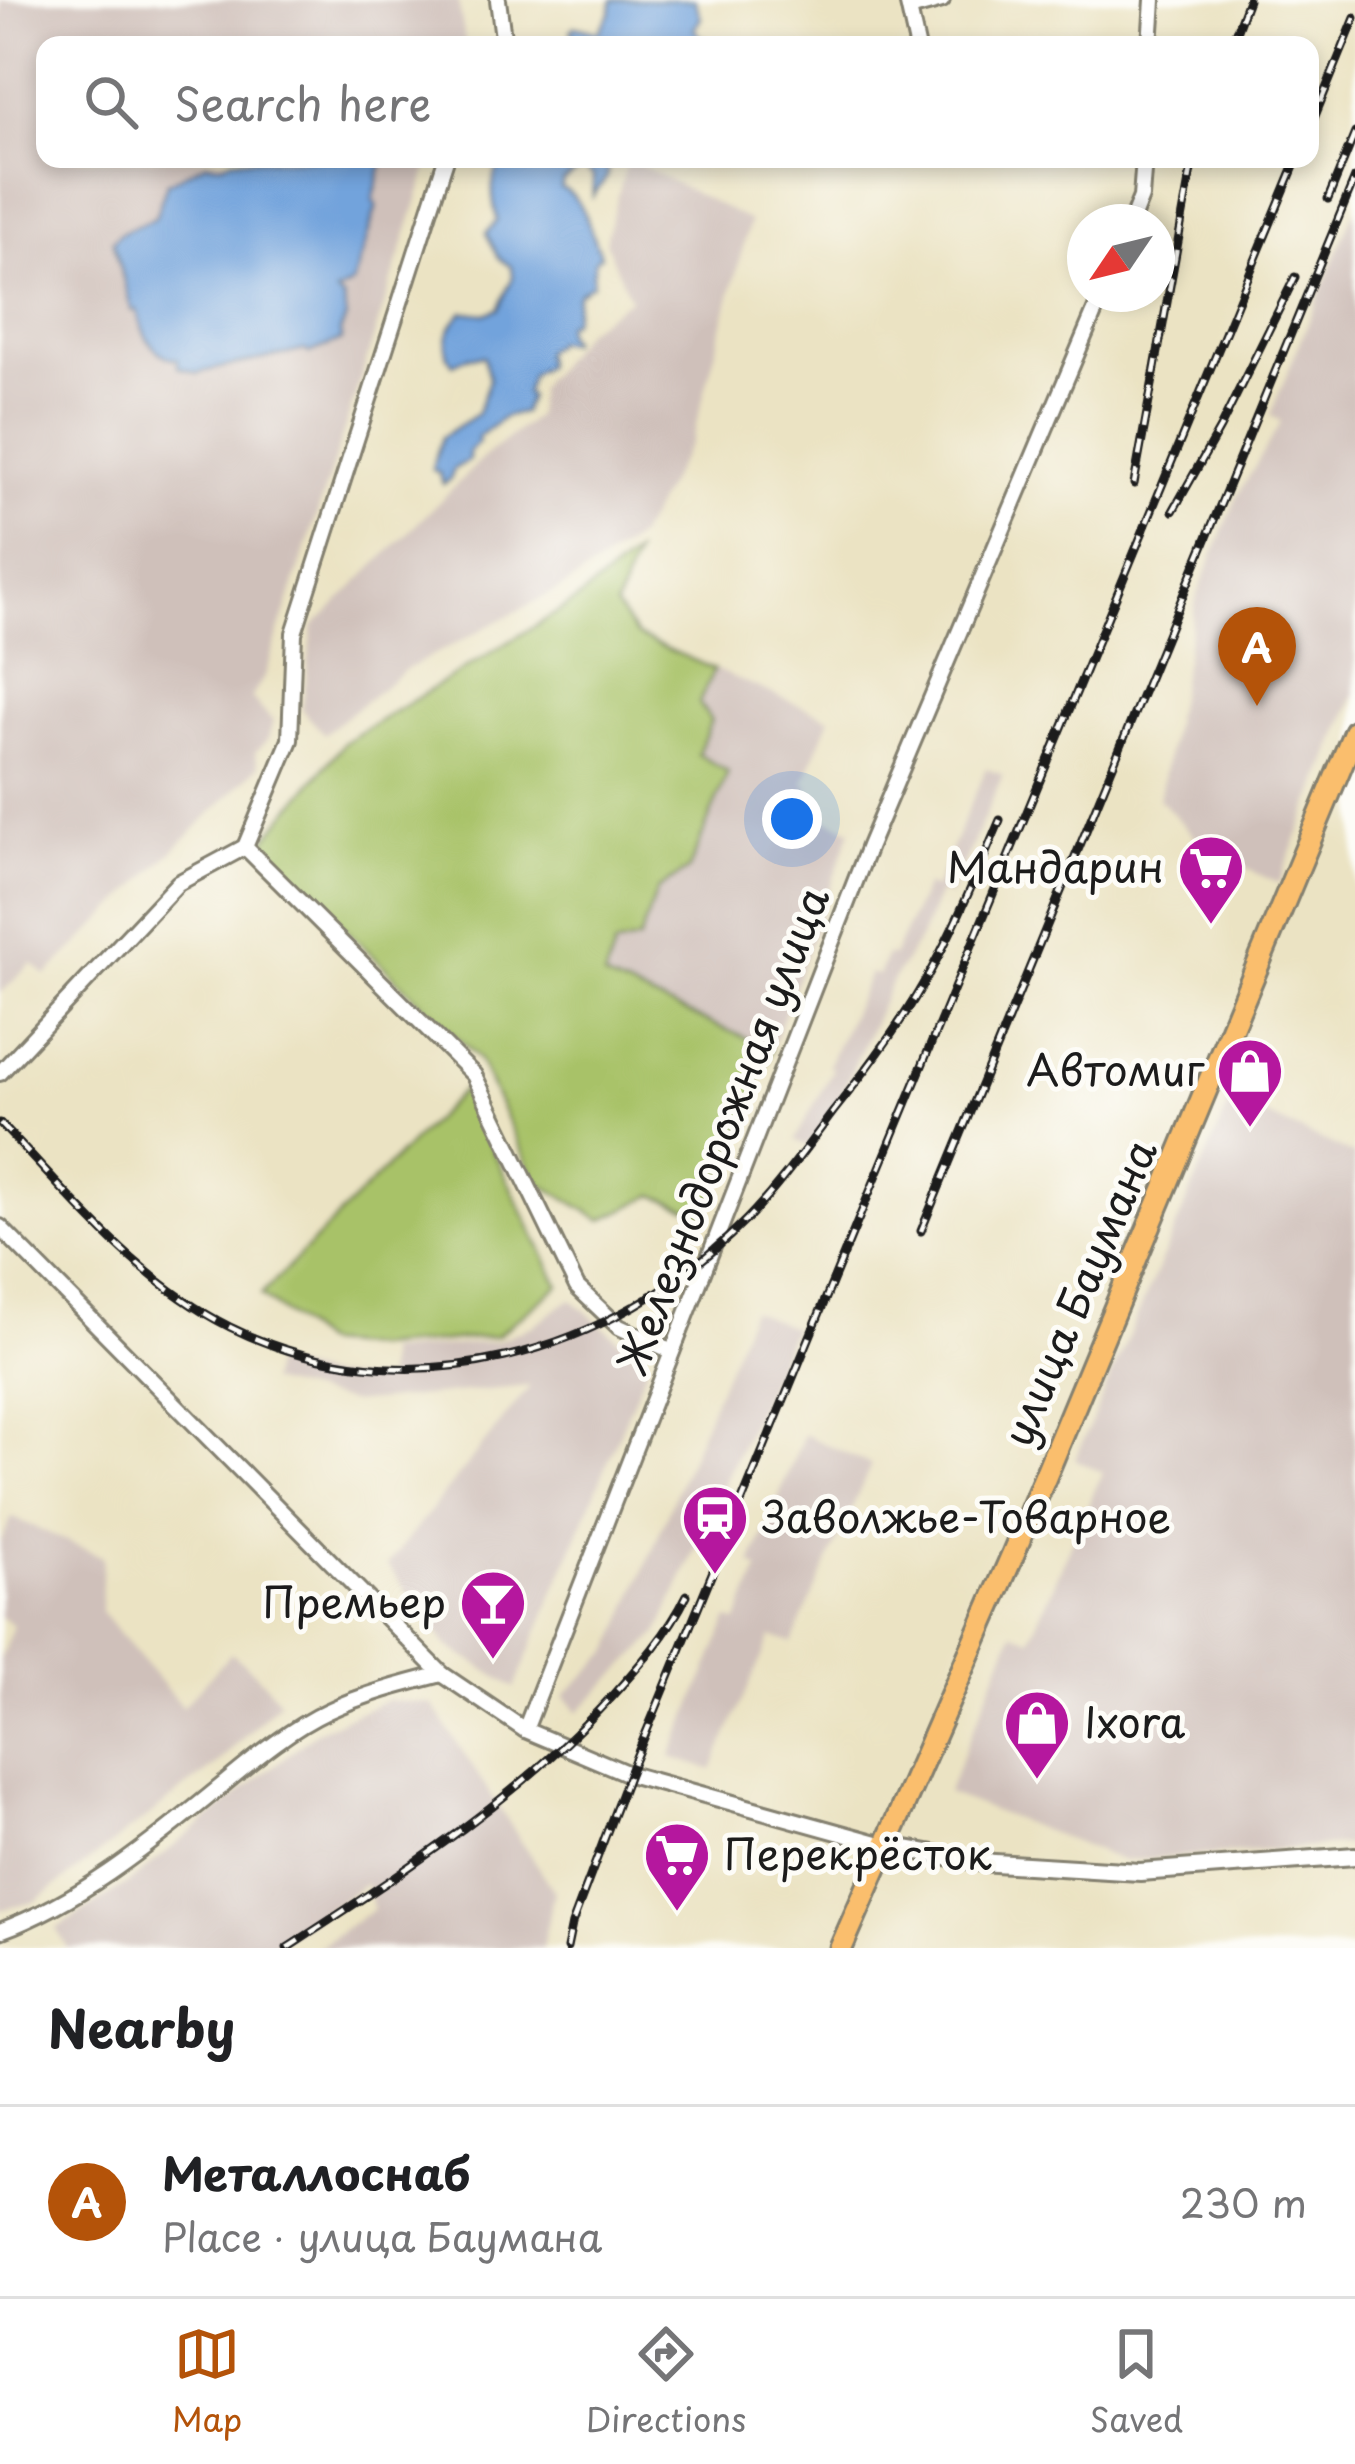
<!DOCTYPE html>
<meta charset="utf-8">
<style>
body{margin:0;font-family:"Playpen Sans",sans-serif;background:#f6f6f6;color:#202124}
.compass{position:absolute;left:1067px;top:204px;width:108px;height:108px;border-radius:50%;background:#fff;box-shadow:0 6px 18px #0003;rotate:235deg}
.you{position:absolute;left:792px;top:819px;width:42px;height:42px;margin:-30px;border:9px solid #fff;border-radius:50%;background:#1a73e8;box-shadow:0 0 0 18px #1a73e833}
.badge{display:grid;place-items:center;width:78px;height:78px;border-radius:50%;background:#b45309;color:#fff;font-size:39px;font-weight:700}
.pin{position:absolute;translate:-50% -99px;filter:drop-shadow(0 3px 6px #0008)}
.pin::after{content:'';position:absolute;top:63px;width:42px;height:36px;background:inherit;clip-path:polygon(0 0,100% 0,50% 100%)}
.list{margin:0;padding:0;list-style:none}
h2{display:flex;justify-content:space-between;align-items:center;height:156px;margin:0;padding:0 48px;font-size:51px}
h2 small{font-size:39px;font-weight:400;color:#757577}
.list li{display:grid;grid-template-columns:78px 1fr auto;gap:36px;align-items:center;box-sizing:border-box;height:192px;padding:0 48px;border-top:3px solid #e0e0e0}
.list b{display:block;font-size:45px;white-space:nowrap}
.list p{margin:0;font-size:39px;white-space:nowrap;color:#757577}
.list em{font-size:39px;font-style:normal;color:#757577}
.icon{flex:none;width:66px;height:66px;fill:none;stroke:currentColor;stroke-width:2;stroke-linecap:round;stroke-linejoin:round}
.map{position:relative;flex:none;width:1355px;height:1948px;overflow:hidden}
.search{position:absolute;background:#fff;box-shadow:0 6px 18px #0003;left:36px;right:36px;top:36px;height:132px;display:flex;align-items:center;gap:30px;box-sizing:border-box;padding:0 42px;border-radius:24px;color:#757577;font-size:45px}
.sheet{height:348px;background:#fff}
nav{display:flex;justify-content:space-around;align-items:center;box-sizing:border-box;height:168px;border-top:3px solid #e0e0e0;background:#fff;font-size:33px;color:#757577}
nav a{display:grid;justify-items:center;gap:6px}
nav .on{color:#b45309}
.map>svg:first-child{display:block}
</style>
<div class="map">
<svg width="1355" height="1948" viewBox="0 0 1355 1948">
<rect width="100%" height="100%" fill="#fdfcf7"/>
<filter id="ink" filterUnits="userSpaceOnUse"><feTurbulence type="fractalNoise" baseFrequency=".00833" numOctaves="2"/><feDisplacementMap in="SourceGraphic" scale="24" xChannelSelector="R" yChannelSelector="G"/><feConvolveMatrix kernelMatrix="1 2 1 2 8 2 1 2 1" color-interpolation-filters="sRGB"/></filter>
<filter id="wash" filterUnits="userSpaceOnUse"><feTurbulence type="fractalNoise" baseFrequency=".004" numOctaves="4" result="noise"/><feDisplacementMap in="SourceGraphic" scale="48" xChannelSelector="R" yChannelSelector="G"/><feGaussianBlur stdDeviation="2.7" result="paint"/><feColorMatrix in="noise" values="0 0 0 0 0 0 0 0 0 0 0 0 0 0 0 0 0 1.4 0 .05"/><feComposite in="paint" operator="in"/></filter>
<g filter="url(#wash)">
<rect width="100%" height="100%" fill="#ebe3c3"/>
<g fill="#cfc0ba">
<polygon points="0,0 458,0 466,45 45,45 45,159 431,159 265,676 251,698 273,721 268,739 255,752 259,766 46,976 32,963 0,994"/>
<polygon points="628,159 750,221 692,440 638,537 569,584 405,670 324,734 302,710 313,627 484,457 536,416 538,388 585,330 630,299 605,241"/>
<polygon points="1355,209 1355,693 1279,883 1211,854 1159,799 1197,595 1237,497 1281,422 1270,415"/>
<polygon points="714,669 830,718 804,782 809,786 801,807 851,830 772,1049 603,978 615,946 639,940 657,890 689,869 728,773 698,755 699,703"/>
<polygon points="986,768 1003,775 950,896 939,893 919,940 892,981 834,1110 808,1146 795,1140 833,1069 828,1066 870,973 878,975 887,954 893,956 926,885 934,889"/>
<polygon points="1231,1100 1355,1155 1355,1844 1123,1861 947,1793 1013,1632 1030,1639 1102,1473 1075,1459"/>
<polygon points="571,1299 648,1364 515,1688 446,1645 387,1565 530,1386 353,1403 268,1382 273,1363 325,1376 386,1381 386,1352 496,1341 532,1326"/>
<polygon points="751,1310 793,1328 658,1634 578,1712 564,1696 611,1650"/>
<polygon points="804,1434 871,1465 792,1643 771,1637 712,1770 671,1757 728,1619 737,1622 759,1569 751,1564"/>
<polygon points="12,1517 103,1557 101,1611 182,1707 231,1653 255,1672 280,1701 215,1766 35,1902 0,1910 0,1660 13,1625 0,1617 0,1543"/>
<polygon points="386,1700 432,1704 554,1892 542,1948 316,1948 373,1909 366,1884 269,1948 68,1948 56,1929 127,1884 317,1731"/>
</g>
<g fill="#a8c268" stroke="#626f42" stroke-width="3">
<polygon points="635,554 616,607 637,636 714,669 699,703 711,721 698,754 728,772 689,869 657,890 639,940 615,946 604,978 772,1049 705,1215 654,1195 602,1220 536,1181 478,1058 260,846 345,742 574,602"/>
<polygon points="463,1090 559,1285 496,1336 375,1348 323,1344 261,1295"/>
</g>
<g fill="#72a3dc" stroke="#47607c" stroke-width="3">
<polygon points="612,0 695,0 701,18 694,29 704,40 703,45 580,45 571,31 575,26 599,32 611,12"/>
<path d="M233,159H382C381,175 376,185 373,201L377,205L353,284L336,293L344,299L346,318L340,332L342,340L309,353L305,350L197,373L178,367V359C151,356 142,332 137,310L132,311L113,241L120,233L155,218L167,183L207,163L222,164Z"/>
<path d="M504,159L609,161L607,177L593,196V176L583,167L563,181L561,188C587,199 589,233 601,256L595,260L592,284L578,294L572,321L565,324V335L570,340L568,343L557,341L544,352L545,366L531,375L525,393L529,396L523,412L504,417L477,438L479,442L469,451V460L454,469L450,480L443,484L440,474L432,469L442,437L477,414L489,380L484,356L468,357L453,364C439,348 449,325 463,312L486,314L498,309L513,277L512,267L499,258L486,233L497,221C493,196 487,183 504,159Z"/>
</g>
</g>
<g filter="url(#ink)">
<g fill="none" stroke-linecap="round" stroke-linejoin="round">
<g stroke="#848070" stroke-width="20">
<g id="minor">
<polyline points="498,0 504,45"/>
<polyline points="907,0 917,45"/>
<polyline points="909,9 942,0"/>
<polyline points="1150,45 1153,0"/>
<polyline points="446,159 294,633 290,740 245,847 474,1075 577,1287 619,1327 672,1351"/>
<polyline points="1131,222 1141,197 1144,159"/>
<polyline points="0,1073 178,883 245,847"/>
<polyline points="0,1227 442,1674 525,1730 629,1774 884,1845"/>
<polyline points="525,1730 869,846 1102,294"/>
<path d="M0,1931C78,1902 144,1849 208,1797C245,1767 285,1731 328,1711C364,1694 403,1684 442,1674"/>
</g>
</g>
<g stroke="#848070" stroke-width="22">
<polyline id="tertiary" points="884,1845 979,1862 1140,1872 1355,1856"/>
</g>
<g stroke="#848070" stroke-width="27">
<polyline id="primary" points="841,1948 1013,1554 1355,731"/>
</g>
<use href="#minor" stroke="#fff" stroke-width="14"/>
<use href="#tertiary" stroke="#fff" stroke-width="16"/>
<use href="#primary" stroke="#fabe6d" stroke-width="21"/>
<g stroke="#1c1c1c" stroke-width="9">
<g id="rail">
<polyline points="1231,45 1248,0"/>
<polyline points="1310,128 1355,18"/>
<polyline points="1328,199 1355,133"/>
<polyline points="1134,484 1193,159"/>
<polyline points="1173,511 1220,428 1295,277"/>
<path d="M0,1123C71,1196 137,1281 230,1327C407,1415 614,1355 747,1219C779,1186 806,1148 833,1112C865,1072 897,1030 922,986C953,933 976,876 1000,820"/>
<polyline points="921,1231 1355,178"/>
<path d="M287,1948C402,1873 518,1799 611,1697C640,1665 668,1634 687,1595"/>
<polyline points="567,1948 572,1924 629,1774 1297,159"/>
</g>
</g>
<use href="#rail" stroke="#fdfcf7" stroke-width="4.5" stroke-dasharray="14" stroke-linecap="butt"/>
</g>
</g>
<defs>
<g id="supermarket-pin" transform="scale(3.45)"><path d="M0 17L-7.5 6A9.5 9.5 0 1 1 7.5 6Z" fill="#b5179e" stroke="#fdfcf7"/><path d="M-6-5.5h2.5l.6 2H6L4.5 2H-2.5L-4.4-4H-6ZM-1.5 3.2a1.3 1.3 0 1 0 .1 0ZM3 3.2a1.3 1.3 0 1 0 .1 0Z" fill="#fff"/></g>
<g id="shop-pin" transform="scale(3.45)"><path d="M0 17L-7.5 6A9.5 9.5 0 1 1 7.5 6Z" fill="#b5179e" stroke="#fdfcf7"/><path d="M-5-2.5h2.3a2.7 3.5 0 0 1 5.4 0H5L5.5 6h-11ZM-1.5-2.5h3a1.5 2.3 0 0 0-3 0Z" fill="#fff"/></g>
<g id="station-pin" transform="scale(3.45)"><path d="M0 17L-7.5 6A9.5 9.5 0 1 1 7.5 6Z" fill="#b5179e" stroke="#fdfcf7"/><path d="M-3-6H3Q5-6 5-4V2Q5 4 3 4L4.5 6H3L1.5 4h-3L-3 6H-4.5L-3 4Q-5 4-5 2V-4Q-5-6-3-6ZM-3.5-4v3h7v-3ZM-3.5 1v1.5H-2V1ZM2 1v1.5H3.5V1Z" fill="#fff"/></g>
<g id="bar-pin" transform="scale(3.45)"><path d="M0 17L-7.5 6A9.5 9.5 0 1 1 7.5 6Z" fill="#b5179e" stroke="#fdfcf7"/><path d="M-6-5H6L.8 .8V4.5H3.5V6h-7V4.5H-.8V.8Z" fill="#fff"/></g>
</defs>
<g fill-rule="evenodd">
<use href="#supermarket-pin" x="1211" y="868"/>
<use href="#shop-pin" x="1250" y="1071"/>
<use href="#station-pin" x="715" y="1518"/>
<use href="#bar-pin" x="493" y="1603"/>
<use href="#shop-pin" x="1037" y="1723"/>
<use href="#supermarket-pin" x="677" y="1855"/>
</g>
<g text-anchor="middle" stroke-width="10" stroke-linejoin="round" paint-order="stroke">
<g font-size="42" fill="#1c1c1c" stroke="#fdfcf7" text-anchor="end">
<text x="1164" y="883">Мандарин</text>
<text x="1204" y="1086">Автомиг</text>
<text x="762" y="1533" text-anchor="start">Заволжье-Товарное</text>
<text x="446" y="1618">Премьер</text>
<text x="1084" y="1738" text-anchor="start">Ixora</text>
<text x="724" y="1870" text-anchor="start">Перекрёсток</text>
</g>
<g font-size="42" fill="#1c1c1c" stroke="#fdfcf7">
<text transform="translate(723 1131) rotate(-69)" y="15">Железнодорожная улица</text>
<text transform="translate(1080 1293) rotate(-67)" y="15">улица Баумана</text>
</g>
</g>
</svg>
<svg class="compass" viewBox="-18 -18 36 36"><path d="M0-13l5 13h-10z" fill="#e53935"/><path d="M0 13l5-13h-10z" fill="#757577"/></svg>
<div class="you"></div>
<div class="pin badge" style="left:1257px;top:706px">A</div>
<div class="search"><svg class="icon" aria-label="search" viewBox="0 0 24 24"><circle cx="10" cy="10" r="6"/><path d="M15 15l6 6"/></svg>Search here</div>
</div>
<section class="sheet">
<h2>Nearby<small></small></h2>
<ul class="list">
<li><span class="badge">A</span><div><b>Металлоснаб</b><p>Place · улица Баумана</p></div><em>230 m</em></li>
</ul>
</section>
<nav>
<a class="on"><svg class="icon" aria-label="map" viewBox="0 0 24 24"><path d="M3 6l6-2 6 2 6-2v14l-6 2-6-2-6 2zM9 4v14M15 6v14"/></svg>Map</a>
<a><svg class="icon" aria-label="directions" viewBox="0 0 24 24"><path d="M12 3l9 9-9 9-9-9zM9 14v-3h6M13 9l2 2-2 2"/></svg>Directions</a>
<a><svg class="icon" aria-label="saved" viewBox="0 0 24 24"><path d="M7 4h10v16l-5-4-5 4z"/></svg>Saved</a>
</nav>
